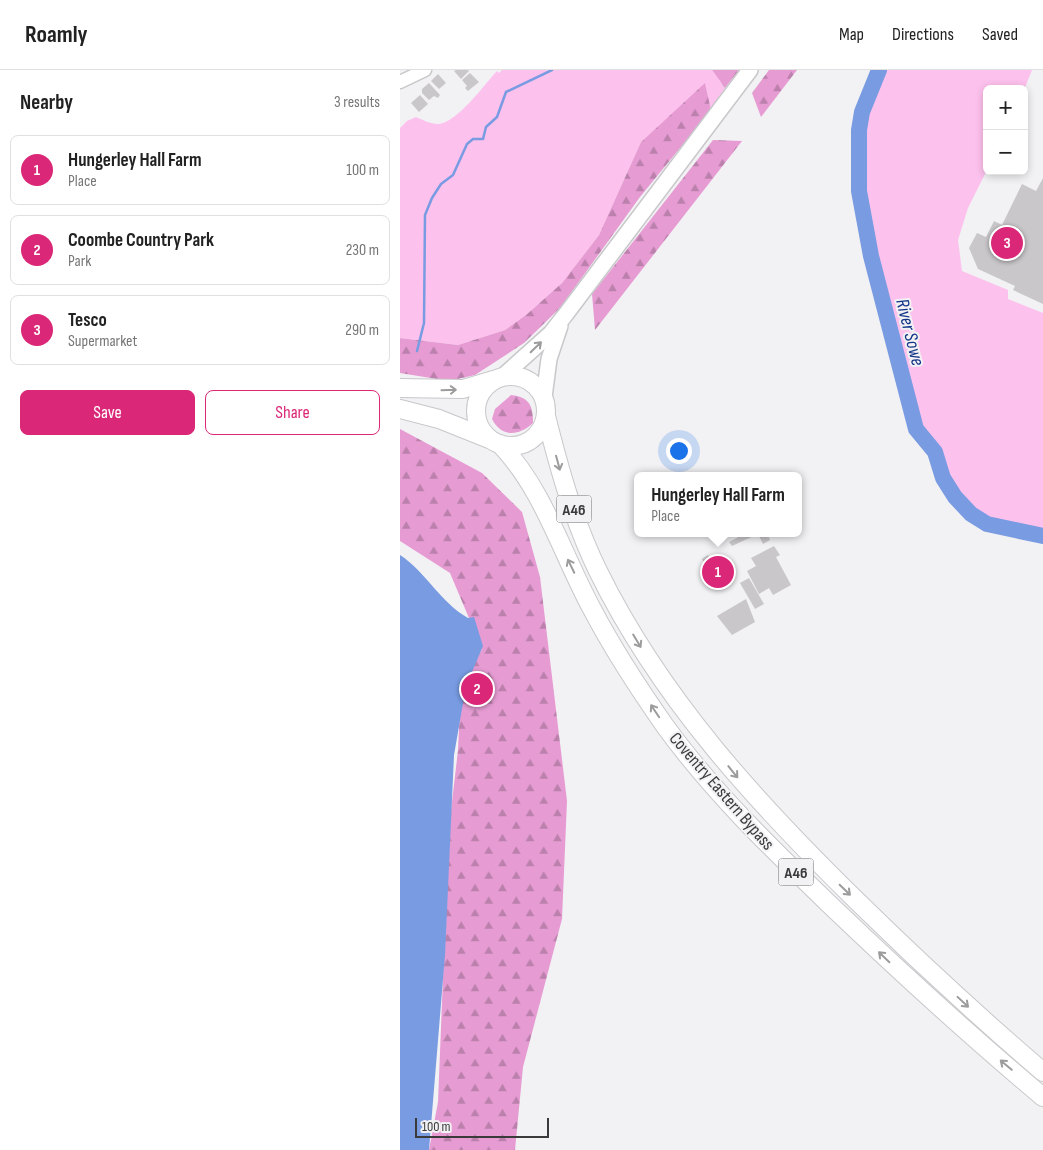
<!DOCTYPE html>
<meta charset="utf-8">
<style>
body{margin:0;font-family:"Sofia Sans Condensed",sans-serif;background:#f6f6f6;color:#222}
.controls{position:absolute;right:15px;top:15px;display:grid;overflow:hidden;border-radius:8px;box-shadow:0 2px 8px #0003}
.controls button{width:45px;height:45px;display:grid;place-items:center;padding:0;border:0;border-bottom:1px solid #e0e0e0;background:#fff;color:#222;font:25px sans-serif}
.scale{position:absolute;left:15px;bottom:12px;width:134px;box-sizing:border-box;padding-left:5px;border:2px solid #3a3a3b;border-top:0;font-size:14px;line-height:18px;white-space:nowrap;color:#3a3a3b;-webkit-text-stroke:4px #f2f1f4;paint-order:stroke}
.you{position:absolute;left:278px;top:380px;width:18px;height:18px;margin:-12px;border:4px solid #fff;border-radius:50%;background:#1a73e8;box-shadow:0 0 0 8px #1a73e833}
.badge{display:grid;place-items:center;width:32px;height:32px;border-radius:50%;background:#db2777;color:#fff;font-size:16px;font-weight:700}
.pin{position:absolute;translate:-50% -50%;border:2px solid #fff;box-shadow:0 1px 5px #0006}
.popup{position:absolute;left:234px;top:402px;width:168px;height:65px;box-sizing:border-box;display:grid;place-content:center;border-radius:8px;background:#fff;filter:drop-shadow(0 1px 4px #0005);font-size:16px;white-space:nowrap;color:#767676}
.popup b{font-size:19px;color:#222}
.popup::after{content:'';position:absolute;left:50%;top:100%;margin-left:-10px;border:10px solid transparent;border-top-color:#fff}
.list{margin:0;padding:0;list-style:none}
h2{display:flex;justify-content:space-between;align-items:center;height:65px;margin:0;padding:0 20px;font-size:21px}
h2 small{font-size:16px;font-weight:400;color:#767676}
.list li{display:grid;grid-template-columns:32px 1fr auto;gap:15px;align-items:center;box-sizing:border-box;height:70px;margin:0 10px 10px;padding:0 10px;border:1px solid #e0e0e0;border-radius:8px}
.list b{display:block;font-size:19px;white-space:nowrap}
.list p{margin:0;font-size:16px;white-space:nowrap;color:#767676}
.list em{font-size:16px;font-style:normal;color:#767676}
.actions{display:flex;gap:10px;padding:15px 20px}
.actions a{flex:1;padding:11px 0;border:1px solid #db2777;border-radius:8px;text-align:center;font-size:18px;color:#db2777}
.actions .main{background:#db2777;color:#fff}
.map{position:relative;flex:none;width:643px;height:1080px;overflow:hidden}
header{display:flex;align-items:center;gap:30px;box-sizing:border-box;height:70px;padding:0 25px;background:#fff;border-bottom:1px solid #e0e0e0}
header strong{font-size:24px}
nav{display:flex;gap:28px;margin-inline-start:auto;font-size:18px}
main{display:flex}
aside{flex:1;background:#fff}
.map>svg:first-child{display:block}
</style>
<header>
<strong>Roamly</strong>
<nav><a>Map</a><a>Directions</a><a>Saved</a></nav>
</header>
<main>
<aside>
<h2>Nearby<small>3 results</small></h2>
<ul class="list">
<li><span class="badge">1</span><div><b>Hungerley Hall Farm</b><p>Place</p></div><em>100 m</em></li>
<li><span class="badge">2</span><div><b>Coombe Country Park</b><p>Park</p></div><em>230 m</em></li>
<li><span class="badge">3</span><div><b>Tesco</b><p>Supermarket</p></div><em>290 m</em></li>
</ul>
<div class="actions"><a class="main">Save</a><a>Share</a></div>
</aside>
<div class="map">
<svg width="643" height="1080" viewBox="0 0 643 1080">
<defs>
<pattern id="forest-firs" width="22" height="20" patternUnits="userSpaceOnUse" patternTransform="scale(1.25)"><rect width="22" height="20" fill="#e69cd3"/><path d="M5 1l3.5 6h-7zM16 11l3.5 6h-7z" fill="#bb80ac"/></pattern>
</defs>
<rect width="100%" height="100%" fill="#f2f1f4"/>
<g fill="#fdc1ed">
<path d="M102,0H312L325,18L311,40L305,14L241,72L199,165L162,213L126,245L105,260L58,275L0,268V58L7,51L16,47C23,50 30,54 38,54C57,53 84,15 97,1L99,3Z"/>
<polygon points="479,0 632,0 624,20 587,19 587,100 568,138 558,170 562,201 608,220 608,229 643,243 643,471 589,460 572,452 547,426 535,401 531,384 521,376 511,357 478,235 452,118 462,42"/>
</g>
<g fill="url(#forest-firs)">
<polygon points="312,0 339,0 325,18"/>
<polygon points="369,0 397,0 361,47 352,23"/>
<polygon points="305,13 311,40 240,127 160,238 124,273 75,305 49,311 0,303 0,268 58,275 105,260 126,245 162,213 199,165 241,72"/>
<polygon points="313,70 342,71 195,260 192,224"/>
<path d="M111,325C129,327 133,335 133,353C119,366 102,368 92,349L95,339Z"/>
<polygon points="0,359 82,403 122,442 140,507 167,731 162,849 123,997 115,1080 29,1080 38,1032 49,758 58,680 61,616 82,579 50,503 0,471"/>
</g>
<path fill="#789be2" d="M0,485C26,502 40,532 68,548L74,547L83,576L66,616L54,685L45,885L29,1080H0Z"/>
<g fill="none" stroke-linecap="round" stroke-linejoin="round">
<polyline stroke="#789be2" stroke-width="2.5" points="17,281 24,253 25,145 32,128 41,114 53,105 67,74 73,69 83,69 86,57 97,47 106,22 152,0"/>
<polyline stroke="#789be2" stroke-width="16" points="479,0 462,42 459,60 459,121 471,186 516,359 535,382 543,408 555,427 571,444 587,454 643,466"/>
</g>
<g fill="#c9c7ca">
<polygon points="56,0 68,0 69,1 61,9 54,1"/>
<polygon points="70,3 79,12 68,21 65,18 67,16 62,10"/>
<polygon points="38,4 46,13 39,19 31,11"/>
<polygon points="29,13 40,25 38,28 34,26 29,30 22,23 22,19"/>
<polygon points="20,25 28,34 19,42 11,33"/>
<polygon points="643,108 643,234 613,220 615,216 578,199 569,178 577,163 586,167 594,151 602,155 622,114 636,121"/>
<polygon points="346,463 367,463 370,470 363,474 358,464 332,476 329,472"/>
<polygon points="374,476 380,485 376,487 391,515 373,525 369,518 359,524 347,501 356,496 351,488"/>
<polygon points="308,485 313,494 319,490 331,511 325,515 323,511 317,515 302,489"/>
<polygon points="349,508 364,534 355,539 340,513"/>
<polygon points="346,529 355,552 332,565 317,546"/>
</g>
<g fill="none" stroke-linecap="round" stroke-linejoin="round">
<g stroke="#c8c7ca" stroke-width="15">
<polyline id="minor" points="0,12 25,0"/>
</g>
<g stroke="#c8c7ca" stroke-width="18">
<g id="major">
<polyline points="102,307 151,263 166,244 350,0"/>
<polyline points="144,327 149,289 160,256"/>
</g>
</g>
<g stroke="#c8c7ca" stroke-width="20">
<g id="highway">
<circle cx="111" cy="341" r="35"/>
<polyline points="0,318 63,319 93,310"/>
<polyline points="0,339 39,349 89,369"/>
<path d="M146,346C159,398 174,452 198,501C261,629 356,732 457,831C517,890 579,947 643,1002"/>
<path d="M100,374C144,420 162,484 192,539C213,579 239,619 265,656C312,721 371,778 428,833C498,900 569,965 643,1027"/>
</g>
</g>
<use href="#minor" stroke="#fff" stroke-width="12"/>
<use href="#major" stroke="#fff" stroke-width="15"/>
<use href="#highway" stroke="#fff" stroke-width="18"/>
</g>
<defs><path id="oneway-shaft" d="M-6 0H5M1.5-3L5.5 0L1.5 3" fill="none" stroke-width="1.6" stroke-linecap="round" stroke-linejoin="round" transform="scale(1.25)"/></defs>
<g stroke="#9c9c9d">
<use href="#oneway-shaft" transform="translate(136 277) rotate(-44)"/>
<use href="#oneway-shaft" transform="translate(49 320) rotate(-2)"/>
<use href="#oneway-shaft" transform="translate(158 393) rotate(75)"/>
<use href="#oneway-shaft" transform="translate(171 496) rotate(-116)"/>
<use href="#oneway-shaft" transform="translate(237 571) rotate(59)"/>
<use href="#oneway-shaft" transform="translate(255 641) rotate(-124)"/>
<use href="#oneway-shaft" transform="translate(333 702) rotate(51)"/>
<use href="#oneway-shaft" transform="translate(445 820) rotate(44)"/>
<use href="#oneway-shaft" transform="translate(484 887) rotate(-136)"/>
<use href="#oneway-shaft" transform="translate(563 932) rotate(43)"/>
<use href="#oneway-shaft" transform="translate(606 995) rotate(-140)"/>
</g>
<g text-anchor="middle" stroke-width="4" stroke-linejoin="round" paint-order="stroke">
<g fill="#f2f1f4" stroke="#717172" stroke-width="1">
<rect x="156.5" y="425.5" width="35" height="27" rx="4"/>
<rect x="378.5" y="788.5" width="35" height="27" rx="4"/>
</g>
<g font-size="16" font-weight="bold" fill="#3a3a3b">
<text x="174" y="445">A46</text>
<text x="396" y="808">A46</text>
</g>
<g font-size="18" fill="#3a3a3b" stroke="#f2f1f4">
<text transform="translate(322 721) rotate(49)" y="6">Coventry Eastern Bypass</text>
</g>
<g font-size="19" font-style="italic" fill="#143688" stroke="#f2f1f4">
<text transform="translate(511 262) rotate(76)" y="7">River Sowe</text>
</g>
</g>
</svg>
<div class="controls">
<button>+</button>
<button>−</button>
</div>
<div class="scale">100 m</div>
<div class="you"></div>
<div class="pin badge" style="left:318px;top:502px">1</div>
<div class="popup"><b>Hungerley Hall Farm</b>Place</div>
<div class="pin badge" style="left:77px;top:619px">2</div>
<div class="pin badge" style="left:607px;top:173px">3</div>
</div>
</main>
